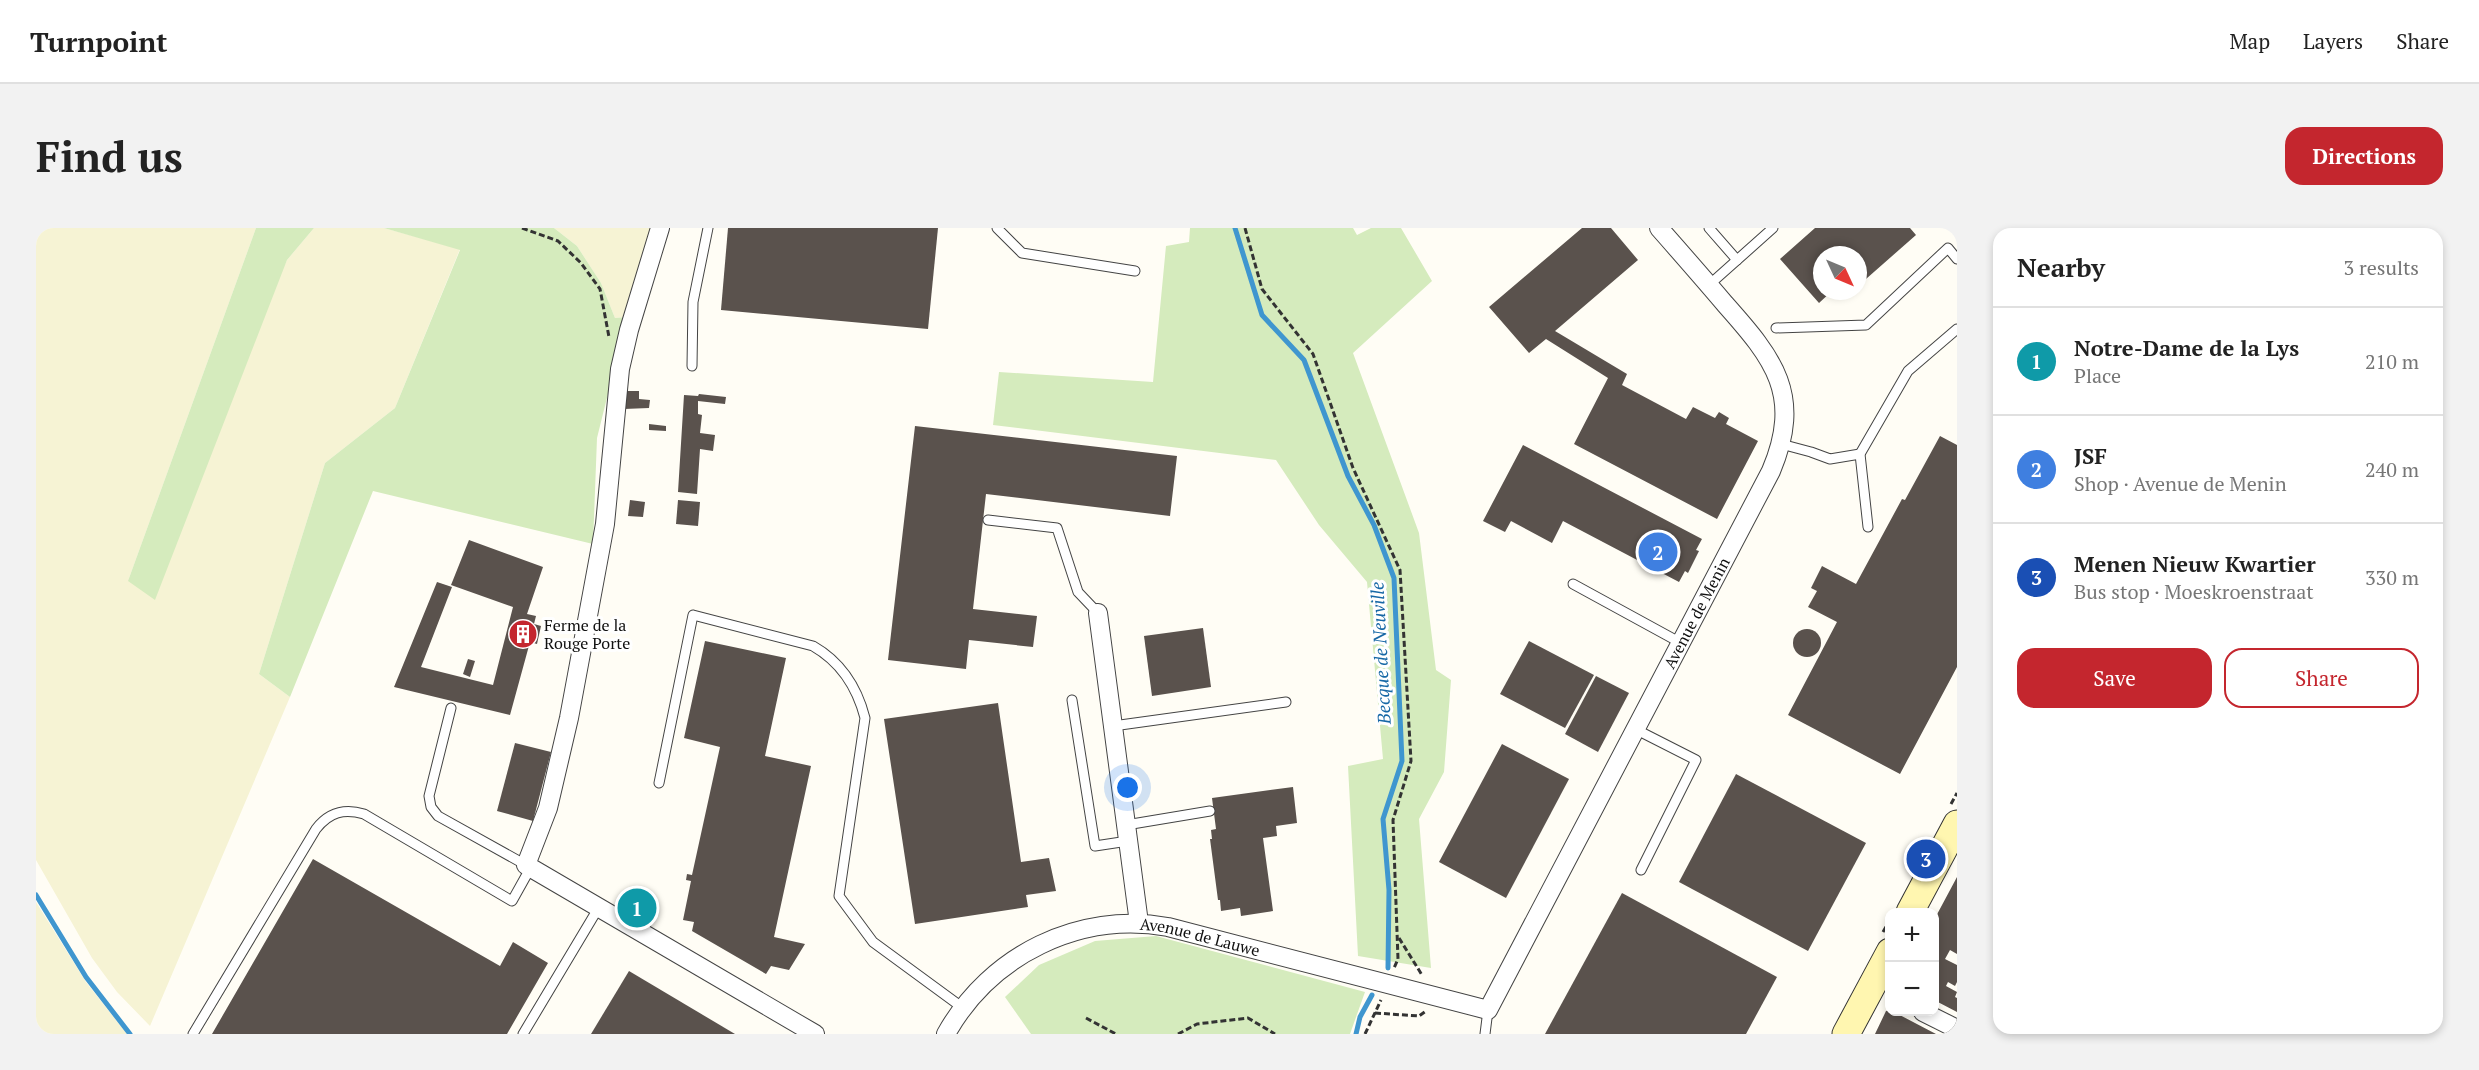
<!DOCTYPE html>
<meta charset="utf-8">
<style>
body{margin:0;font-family:"PT Serif",serif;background:#f2f2f2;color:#222}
.controls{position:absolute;right:18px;bottom:18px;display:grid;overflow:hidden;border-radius:12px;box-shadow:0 3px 9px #0003}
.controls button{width:54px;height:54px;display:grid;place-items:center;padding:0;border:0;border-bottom:2px solid #e0e0e0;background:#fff;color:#222;font:30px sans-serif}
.compass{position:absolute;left:1777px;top:18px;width:54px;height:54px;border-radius:50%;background:#fff;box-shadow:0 3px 9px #0003;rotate:134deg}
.you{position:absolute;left:1092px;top:560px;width:21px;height:21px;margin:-15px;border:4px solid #fff;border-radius:50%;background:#1a73e8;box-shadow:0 0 0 9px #1a73e833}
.badge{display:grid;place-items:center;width:39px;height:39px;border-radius:50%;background:#c4262e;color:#fff;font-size:20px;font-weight:700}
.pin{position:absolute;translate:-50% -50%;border:3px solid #fff;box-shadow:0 2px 6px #0006}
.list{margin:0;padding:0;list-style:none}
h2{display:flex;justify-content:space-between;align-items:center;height:78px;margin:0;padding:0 24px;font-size:26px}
h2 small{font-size:20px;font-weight:400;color:#767676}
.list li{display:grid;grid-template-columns:39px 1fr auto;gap:18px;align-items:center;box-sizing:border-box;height:108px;padding:0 24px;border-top:2px solid #e0e0e0}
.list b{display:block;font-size:22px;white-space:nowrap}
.list p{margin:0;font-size:20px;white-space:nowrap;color:#767676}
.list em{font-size:20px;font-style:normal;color:#767676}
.actions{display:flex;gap:12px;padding:18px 24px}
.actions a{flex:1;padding:14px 0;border:2px solid #c4262e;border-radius:18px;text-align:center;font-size:21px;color:#c4262e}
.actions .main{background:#c4262e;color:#fff}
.map{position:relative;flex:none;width:1921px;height:806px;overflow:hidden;border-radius:18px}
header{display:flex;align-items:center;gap:36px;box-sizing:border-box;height:84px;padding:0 30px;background:#fff;border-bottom:2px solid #e0e0e0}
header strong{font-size:28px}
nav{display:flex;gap:33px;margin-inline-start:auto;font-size:21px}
.intro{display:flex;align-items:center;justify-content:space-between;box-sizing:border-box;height:144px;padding:0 36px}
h1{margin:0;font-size:42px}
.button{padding:15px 27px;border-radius:18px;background:#c4262e;color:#fff;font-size:21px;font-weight:700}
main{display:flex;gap:36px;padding:0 36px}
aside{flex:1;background:#fff;border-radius:18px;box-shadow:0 3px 9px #0003}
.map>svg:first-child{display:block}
</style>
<header>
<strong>Turnpoint</strong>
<nav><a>Map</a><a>Layers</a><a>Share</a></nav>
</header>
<div class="intro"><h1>Find us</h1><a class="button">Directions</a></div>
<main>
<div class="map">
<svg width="1921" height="806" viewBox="0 0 1921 806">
<rect width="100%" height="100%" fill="#fffdf5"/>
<g fill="#f6f3d4">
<polygon points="0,0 220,0 92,353 251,32 278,0 348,0 424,21 359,180 289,235 223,446 254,469 114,798 81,764 56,730 0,632"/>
<polygon points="518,0 617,0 591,89 579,90 565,55 541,18"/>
<polygon points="0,674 50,754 91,806 0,806"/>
</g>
<g fill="#d5ebbd">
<polygon points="220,0 278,0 251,32 119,372 92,353"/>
<polygon points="348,0 518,0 541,18 565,55 579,90 591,89 561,210 557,316 337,263 254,469 223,446 289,235 359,180 424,22"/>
<polygon points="1154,0 1317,0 1321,7 1335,0 1365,0 1396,53 1317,125 1383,305 1400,442 1415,452 1408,544 1383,591 1395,740 1322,728 1312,538 1347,531 1331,354 1283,297 1240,232 957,197 963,144 1117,154 1130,18 1153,14"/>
<polygon points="1120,708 1329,764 1314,806 995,806 969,769 1003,737 1059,713"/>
</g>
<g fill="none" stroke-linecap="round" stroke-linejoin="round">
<g stroke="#3f96cf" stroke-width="5">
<polyline points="1199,0 1226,87 1268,132 1312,248 1338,297 1358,350 1366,533 1347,591 1353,662 1352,740"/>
<polyline points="0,667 50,749 94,806"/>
<polyline points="1320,806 1324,789 1336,767"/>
</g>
</g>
<g fill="#5a524d">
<polygon points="692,0 902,0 892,101 685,82"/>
<polygon points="1546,0 1575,0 1602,32 1519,103 1591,146 1586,157 1650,191 1657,179 1679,190 1683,184 1693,190 1690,196 1722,213 1681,291 1538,216 1572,150 1510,111 1493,125 1453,79"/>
<polygon points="1779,0 1874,0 1880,7 1822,58 1822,27 1786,27 1786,63 1796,63 1783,75 1744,31"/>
<polygon points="588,163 603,163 603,171 614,172 613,180 588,181"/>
<polygon points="663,166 690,169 689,176 662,173 662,186 666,187 664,205 679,207 677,223 664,221 661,266 642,264 648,167 662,168"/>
<polygon points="613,196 630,198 630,203 613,202"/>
<polygon points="879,198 1141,228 1134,288 950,266 937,381 1001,388 997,419 933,412 930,441 852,432"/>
<polygon points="1904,208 1921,217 1921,439 1864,546 1752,487 1801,394 1772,379 1781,363 1775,360 1786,338 1820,356 1866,271 1869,272"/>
<polygon points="1487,217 1666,311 1660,322 1663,323 1652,345 1649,343 1643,354 1527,293 1516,315 1475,293 1469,304 1447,293"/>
<polygon points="594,272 609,274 607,289 592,288"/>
<polygon points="642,272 664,274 662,298 640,296"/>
<polygon points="433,312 507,339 491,386 500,388 498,396 505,398 501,416 494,414 474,487 358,459 401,354 416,359 385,439 457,457 477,379 415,357"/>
<polygon points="1167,400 1175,459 1116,468 1108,408"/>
<circle cx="1771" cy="415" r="14"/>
<polygon points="669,413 750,430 729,528 775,538 738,709 769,716 753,742 735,738 730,746 656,703 658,694 647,692 655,653 650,652 651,646 656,647 684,519 648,510"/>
<polygon points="1493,413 1558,447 1529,500 1464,466"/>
<polygon points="432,431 439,433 434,449 427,446"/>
<polygon points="1560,448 1593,465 1562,524 1529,506"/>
<polygon points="962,475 985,634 1013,630 1020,663 990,667 992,679 879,696 848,491"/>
<polygon points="479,515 515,524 497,593 461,583"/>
<polygon points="1466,516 1533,551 1470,670 1403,634"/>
<polygon points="1700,546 1830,615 1772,723 1643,654"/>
<polygon points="1257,559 1261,595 1240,598 1241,608 1227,610 1237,683 1205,688 1204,680 1185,683 1184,672 1182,672 1174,611 1176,611 1175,602 1180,601 1176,570"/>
<polygon points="277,631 464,738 477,714 512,735 471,806 176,806"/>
<polygon points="1921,649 1921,726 1914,722 1909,731 1921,737 1921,754 1919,758 1912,754 1910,758 1921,764 1919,769 1921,770 1921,784 1898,772 1898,692"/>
<polygon points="1586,665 1741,749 1710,806 1509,806"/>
<polygon points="593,743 699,806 555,806"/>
<polygon points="1854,782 1854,784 1858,784 1900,806 1839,806 1850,783"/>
</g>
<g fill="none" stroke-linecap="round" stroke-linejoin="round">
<g stroke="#444" stroke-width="11">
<g id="lane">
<polyline points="961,0 986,25 1099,43"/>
<polyline points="1673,0 1701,32"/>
<polyline points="1673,57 1737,0"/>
<polyline points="1740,100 1830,97 1912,20 1921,31"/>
<polyline points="656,138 657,74 672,0"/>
<polyline points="1745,216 1775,224 1794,231 1824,226"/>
<polyline points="952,292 1021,300 1042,364 1062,385"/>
<polyline points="1832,299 1824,226 1872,143 1921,101"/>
<polyline points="1537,356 1645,415"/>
<polyline points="1036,472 1059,618 1092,613"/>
<polyline points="415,480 393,568 395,579 402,588 490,637"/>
<polyline points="1077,498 1250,474"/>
<polyline points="1599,501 1660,532 1605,642"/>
<path d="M623,555L657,387L777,418C805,434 821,459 829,490L803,668L837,714L927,780"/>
<polyline points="1090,597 1174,583"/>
<path d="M157,806L280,601C293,584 308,580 328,586L476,673L495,639"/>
<polyline points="487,806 563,679"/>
<polyline points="1449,806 1452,782"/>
</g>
</g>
<g stroke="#444" stroke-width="20">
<g id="street">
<polyline points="624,0 593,102 584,141 569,296 533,490 512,580 490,637 779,806"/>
<polyline points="1062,385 1103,695"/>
<polyline points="1887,784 1921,801"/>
<path id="s1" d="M910,806C954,727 1043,683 1132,699L1452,782L1735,243C1767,167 1738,131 1689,76C1667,50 1645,25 1623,0"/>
</g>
</g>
<g stroke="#333" stroke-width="29">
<g id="secondary">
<polyline points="1874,684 1921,596"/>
<polyline points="1810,806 1854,724"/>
</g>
</g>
<g stroke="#333" stroke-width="3" stroke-dasharray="6 3" stroke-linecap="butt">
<polyline points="486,0 522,13 545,35 564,61 573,109"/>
<polyline points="1209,0 1226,61 1277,126 1317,240 1364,342 1375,533 1357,592 1362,731 1358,740"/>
<polyline points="1915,576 1921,565"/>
<polyline points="1847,704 1854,692"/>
<polyline points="1363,710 1386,747"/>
<polyline points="1339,785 1383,788 1390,783"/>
<polyline points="1050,790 1080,806"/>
<polyline points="1142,806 1161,796 1212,790 1239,806"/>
<polyline points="1329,806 1345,772"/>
</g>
<use href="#lane" stroke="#fff" stroke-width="9"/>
<use href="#street" stroke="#fff" stroke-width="18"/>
<use href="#secondary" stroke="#fff6b0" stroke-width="27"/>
</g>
<defs>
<g id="building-disc" transform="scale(1.5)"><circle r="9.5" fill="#c4262e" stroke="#fff"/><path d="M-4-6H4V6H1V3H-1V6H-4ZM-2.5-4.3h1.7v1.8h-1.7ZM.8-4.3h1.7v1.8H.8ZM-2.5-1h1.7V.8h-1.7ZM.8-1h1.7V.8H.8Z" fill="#fff"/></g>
</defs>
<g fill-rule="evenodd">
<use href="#building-disc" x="487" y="406"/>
</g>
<g text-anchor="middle" stroke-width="6" stroke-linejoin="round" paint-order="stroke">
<g font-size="16" fill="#111" stroke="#fff">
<text dy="6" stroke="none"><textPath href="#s1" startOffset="1042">Avenue de Menin</textPath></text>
<text dy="6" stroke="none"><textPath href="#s1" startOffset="296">Avenue de Lauwe</textPath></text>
</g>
<g font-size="16" fill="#111" stroke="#fff" text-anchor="start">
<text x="508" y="403">Ferme de la<tspan x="508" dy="18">Rouge Porte</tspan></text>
</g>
<g font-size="18" font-style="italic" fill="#1768a6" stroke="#fff">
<text transform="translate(1345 425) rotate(-93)" y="6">Becque de Neuville</text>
</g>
</g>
</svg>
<div class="controls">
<button>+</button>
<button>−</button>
</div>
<svg class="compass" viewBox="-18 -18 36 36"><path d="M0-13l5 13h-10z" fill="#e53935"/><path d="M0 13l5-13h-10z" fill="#767676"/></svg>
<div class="you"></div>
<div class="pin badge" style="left:601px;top:680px;background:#0f9aa8">1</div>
<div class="pin badge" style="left:1622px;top:324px;background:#3f7fe0">2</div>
<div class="pin badge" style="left:1890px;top:631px;background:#1a4fb4">3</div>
</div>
<aside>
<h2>Nearby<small>3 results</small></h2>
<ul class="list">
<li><span class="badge" style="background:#0f9aa8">1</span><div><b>Notre-Dame de la Lys</b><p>Place</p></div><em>210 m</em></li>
<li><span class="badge" style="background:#3f7fe0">2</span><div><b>JSF</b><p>Shop · Avenue de Menin</p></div><em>240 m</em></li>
<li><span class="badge" style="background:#1a4fb4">3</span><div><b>Menen Nieuw Kwartier</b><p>Bus stop · Moeskroenstraat</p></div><em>330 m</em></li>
</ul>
<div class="actions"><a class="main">Save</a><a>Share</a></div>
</aside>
</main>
